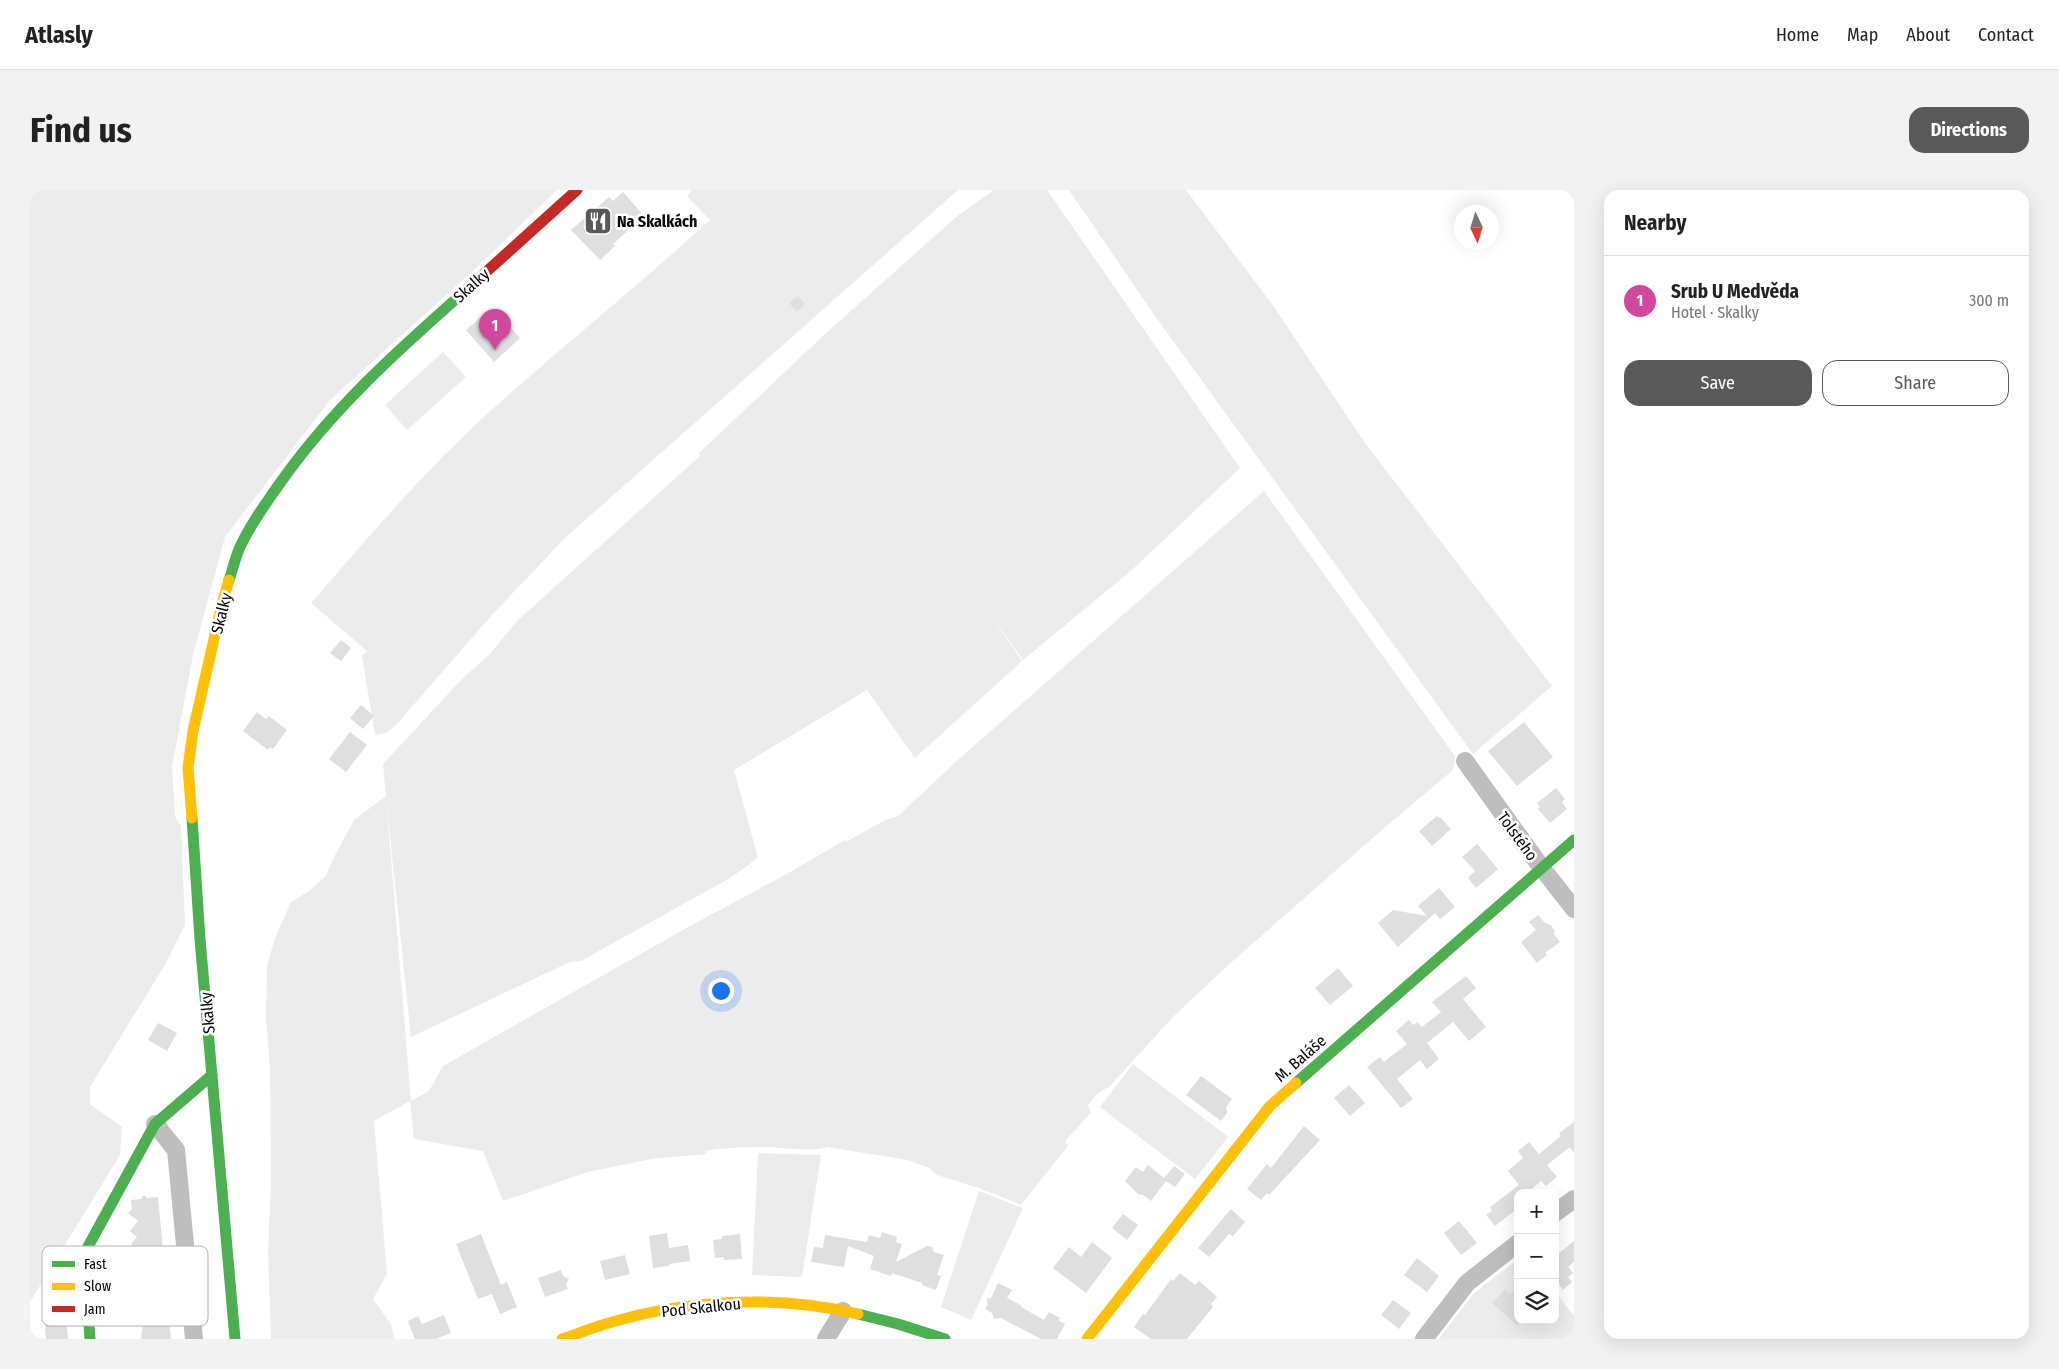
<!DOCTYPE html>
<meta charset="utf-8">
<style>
body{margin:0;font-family:"Fira Sans Condensed",sans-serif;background:#f2f2f2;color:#222}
.controls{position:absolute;right:15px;bottom:15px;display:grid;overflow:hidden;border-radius:10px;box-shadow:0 5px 20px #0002}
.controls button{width:45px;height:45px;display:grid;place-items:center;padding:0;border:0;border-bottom:1px solid #e0e0e0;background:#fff;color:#222;font:25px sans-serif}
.compass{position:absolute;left:1424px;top:15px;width:45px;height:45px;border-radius:50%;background:#fff;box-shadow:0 5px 20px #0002;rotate:176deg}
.you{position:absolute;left:690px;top:800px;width:18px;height:18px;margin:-12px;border:4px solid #fff;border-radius:50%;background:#1a73e8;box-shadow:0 0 0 8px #1a73e833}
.badge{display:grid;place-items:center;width:32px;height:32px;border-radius:50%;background:#595959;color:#fff;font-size:16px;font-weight:700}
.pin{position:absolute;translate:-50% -41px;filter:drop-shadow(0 1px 2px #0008)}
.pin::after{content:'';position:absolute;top:26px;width:18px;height:15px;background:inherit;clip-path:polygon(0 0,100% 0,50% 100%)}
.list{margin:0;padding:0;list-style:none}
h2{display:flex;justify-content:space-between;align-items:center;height:65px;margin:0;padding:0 20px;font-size:21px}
h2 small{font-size:16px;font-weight:400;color:#767676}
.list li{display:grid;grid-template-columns:32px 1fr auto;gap:15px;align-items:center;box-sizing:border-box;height:90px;padding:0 20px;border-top:1px solid #e0e0e0}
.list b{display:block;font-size:19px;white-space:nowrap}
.list p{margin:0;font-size:16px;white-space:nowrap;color:#767676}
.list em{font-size:16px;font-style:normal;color:#767676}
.actions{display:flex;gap:10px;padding:15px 20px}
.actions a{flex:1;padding:11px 0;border:1px solid #595959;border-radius:15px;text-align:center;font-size:18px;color:#595959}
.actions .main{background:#595959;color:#fff}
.icon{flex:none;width:28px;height:28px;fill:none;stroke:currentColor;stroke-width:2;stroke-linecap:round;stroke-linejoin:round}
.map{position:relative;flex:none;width:1544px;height:1149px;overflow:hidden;border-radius:15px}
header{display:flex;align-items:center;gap:30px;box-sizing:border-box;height:70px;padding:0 25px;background:#fff;border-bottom:1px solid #e0e0e0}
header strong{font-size:24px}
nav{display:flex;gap:28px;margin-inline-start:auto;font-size:18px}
.intro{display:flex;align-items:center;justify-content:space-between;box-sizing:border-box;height:120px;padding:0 30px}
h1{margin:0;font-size:35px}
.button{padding:12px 22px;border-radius:15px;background:#595959;color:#fff;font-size:18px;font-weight:700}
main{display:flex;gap:30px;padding:0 30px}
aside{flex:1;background:#fff;border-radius:15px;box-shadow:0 5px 20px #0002}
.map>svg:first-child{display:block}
</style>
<header>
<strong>Atlasly</strong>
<nav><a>Home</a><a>Map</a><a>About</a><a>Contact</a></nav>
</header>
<div class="intro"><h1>Find us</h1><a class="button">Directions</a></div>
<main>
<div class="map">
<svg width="1544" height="1149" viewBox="0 0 1544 1149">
<rect width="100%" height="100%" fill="#fff"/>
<g fill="#ececec">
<polygon points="0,0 527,0 445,79 300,210 195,347 163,465 142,577 145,626 151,636 155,735 136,773 60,897 60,914 92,937 90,965 0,1112"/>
<path d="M662,0H928L536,347L461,426L366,535L356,543L345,545L332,466L337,461L281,413C338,348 393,282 457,224C530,158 607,97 680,30L657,6Z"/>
<path d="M964,0H1017L1210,278L1102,380L993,470L958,421L992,471L885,568L837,500L704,580L728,668L700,688L551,771L540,772L381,847L356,608L381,911L399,901L413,876L660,736L755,685L815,650L816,652L855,630L868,626L930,568L1234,301L1425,566V573L1422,581L1360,633L1196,777L1143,827L1078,898L1068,903L1058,915L1061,923L1035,951L1038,956L991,1015L949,998L907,985L899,978L877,970L798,957C779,962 760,958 740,957C719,957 696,957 675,961L676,964L621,969L558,982L473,1011L453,961L384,949L380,911L344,931L357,1084L343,1109L361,1134L364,1149H241L238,1062L241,992L240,879L236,827L237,776L245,748L261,712L279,701L296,686L303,669L324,630L356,606L353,574L432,489L460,464L487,431L670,266L669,263L794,145L926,27Z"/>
<polygon points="1039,0 1156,0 1244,117 1335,253 1522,496 1443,564 1125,126"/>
<polygon points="413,162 436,187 377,240 355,215"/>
<polygon points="1103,874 1198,947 1165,989 1070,917"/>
<polygon points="728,963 791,965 772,1087 722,1085"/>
<polygon points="949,1001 993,1018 941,1130 911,1117"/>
<polygon points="1488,1069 1488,1130 1525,1130 1525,1102 1544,1126 1544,1149 1409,1149 1443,1104"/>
</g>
<g fill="#dfdfdf">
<polygon points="593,2 614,26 583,54 585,56 570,70 541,40 579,7 583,11"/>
<polygon points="768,106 775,114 767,122 759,113"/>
<polygon points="452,126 471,147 481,138 490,148 464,172 436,140"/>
<polygon points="311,450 321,458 311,471 300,463"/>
<polygon points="331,515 344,526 333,539 320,528"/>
<polygon points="227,522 236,529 239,526 257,540 243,559 240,557 238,560 213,541"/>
<polygon points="1494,532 1523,567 1487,596 1458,561"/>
<polygon points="320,542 337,555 316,582 299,569"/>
<polygon points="1526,598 1535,609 1532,612 1537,619 1520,633 1508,619 1510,617 1507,613"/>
<polygon points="1407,626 1409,628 1410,627 1421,639 1402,656 1389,641"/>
<polygon points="1447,654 1468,679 1446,698 1438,688 1445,681 1432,667"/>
<polygon points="1409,698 1425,717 1410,729 1405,723 1368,757 1348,733 1363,720 1397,726 1388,716"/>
<polygon points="1508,725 1515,733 1521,735 1525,741 1524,744 1530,752 1515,763 1517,765 1507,773 1491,752 1506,740 1499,732"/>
<polygon points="1308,778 1323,796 1300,815 1285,798"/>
<polygon points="1436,786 1446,798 1433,809 1456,837 1439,851 1423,832 1397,853 1409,869 1397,879 1390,870 1367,889 1383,909 1371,918 1337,877 1350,867 1354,872 1377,854 1366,841 1379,830 1383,835 1388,832 1392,837 1411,822 1402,812"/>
<polygon points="128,833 147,843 137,861 118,850"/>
<polygon points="1171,886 1202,909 1196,917 1197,923 1191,931 1156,905"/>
<polygon points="1319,895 1335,913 1320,926 1304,908"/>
<polygon points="1544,932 1544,963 1540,957 1517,975 1527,987 1516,996 1511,991 1497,1003 1488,1003 1488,1018 1465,1036 1456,1025 1462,1021 1460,1017 1489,995 1478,981 1493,968 1488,961 1499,952 1509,964 1531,946 1529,943"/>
<polygon points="1274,936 1290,950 1239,1005 1237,1003 1231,1010 1217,999 1237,974 1241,978"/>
<polygon points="1118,975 1134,988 1144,976 1155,984 1145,997 1136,991 1121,1011 1113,1005 1108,1004 1095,991 1106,977 1113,982"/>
<polygon points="114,1005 117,1008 128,1007 138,1113 103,1116 110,1107 109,1095 104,1091 108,1086 107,1074 102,1070 110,1062 101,1054 107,1047 100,1041 108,1031 98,1023 102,1019 101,1010 111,1009"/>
<polygon points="1201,1019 1215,1032 1203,1046 1199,1044 1179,1067 1168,1058"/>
<polygon points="1093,1024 1108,1035 1097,1050 1082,1038"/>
<polygon points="1429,1031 1447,1053 1431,1065 1414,1043"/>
<polygon points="852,1042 867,1047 866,1052 872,1054 866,1072 897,1056 902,1057 904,1062 914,1065 907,1085 911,1086 906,1100 892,1095 892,1093 862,1083 861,1086 840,1079 844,1066 818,1056 814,1077 781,1072 784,1057 793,1058 795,1045 837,1052 839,1045 850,1048"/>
<polygon points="637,1043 639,1058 658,1055 660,1071 639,1074 639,1076 623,1078 619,1046"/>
<polygon points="451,1044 471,1095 477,1092 487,1117 470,1124 462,1104 448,1109 426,1054"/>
<polygon points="710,1044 712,1069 694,1070 694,1067 685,1068 683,1050 692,1049 692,1046"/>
<polygon points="1544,1051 1544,1072 1538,1077 1543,1083 1538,1087 1542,1092 1533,1100 1529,1094 1525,1097 1525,1061 1528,1064"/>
<polygon points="1062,1052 1082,1068 1056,1103 1023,1078 1039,1057 1051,1067"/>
<polygon points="595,1065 600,1084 575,1090 570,1071"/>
<polygon points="1387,1068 1409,1086 1397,1102 1374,1085"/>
<polygon points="531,1080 533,1086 539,1089 536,1094 538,1099 515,1107 508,1088"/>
<polygon points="1150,1083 1165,1095 1169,1091 1187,1107 1181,1114 1183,1117 1157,1149 1121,1149 1104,1137 1113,1124 1115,1125 1141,1089 1143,1091"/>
<polygon points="968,1093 982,1100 977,1108 992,1116 991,1117 1014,1130 1019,1122 1030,1128 1028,1130 1035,1134 1027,1149 1011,1149 971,1128 964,1129 962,1123 955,1119 958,1114 956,1109 961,1108"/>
<polygon points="1488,1095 1488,1136 1462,1113 1475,1099 1480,1104"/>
<polygon points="1363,1110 1381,1123 1369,1139 1351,1125"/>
<polygon points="125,1118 139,1131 141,1149 111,1149 113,1133"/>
<polygon points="36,1123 38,1149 16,1149 14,1125"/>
<polygon points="414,1125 421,1143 406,1149 385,1149 378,1131 388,1126 392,1134"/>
</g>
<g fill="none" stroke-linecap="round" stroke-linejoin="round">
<g stroke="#bebebe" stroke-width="18">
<polyline points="1435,571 1511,677 1544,719"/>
<polyline points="125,934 146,960 164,1149"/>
<polyline points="1525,1023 1544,1009"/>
<polyline points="796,1149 813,1121"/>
<polyline points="1394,1149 1437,1093 1488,1053"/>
</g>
<g stroke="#4caf50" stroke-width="11">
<path d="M199,390C203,379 205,368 210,357C220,335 234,316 248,296C300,221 367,161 435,101"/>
<polyline points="162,628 170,749 205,1149"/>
<polyline points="1266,893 1544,650"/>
<polyline points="828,1124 868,1134 915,1149"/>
<polyline points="60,1149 54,1064 125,934 182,885"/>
</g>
<g stroke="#ffc107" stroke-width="11">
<polyline points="162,628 158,578 163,541 192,414 199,390"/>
<path d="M532,1149C548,1144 563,1137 579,1133C658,1109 748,1105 828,1124"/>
<polyline points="1057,1149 1240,916 1266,893"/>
</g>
<polyline stroke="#c62828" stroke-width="11" points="435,101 547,0"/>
</g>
<defs>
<g id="restaurant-square" transform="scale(1.4375)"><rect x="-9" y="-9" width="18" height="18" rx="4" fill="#595959" stroke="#fff"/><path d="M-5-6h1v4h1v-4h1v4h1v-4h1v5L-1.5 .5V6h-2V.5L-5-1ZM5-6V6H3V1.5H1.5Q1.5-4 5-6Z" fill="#fff"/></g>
</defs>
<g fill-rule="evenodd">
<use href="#restaurant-square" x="568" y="31"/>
</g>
<g text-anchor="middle" stroke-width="5" stroke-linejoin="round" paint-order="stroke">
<g font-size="16" font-weight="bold" fill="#000" stroke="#fff" text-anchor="start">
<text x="587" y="37">Na Skalkách</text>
</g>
<g font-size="16" fill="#000" stroke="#fff">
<text transform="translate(441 95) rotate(-42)" y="6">Skalky</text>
<text transform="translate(191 423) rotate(-76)" y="6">Skalky</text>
<text transform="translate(1488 646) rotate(54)" y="6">Tolstého</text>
<text transform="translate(177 823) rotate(-95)" y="6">Skalky</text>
<text transform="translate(1270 868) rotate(-41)" y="6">M. Baláše</text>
<text transform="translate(671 1117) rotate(-6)" y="6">Pod Skalkou</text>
</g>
</g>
<rect x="12" y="1056" width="166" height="80" rx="8" fill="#fff" stroke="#b2b2b2" stroke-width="1"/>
<rect x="22" y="1071" width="23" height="6" fill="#4caf50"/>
<rect x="22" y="1093" width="23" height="7" fill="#ffc107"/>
<rect x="22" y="1116" width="23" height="6" fill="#c62828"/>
<g font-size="14" fill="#000">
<text x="54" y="1079">Fast</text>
<text x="54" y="1101">Slow</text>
<text x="54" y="1124">Jam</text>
</g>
</svg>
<div class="controls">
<button>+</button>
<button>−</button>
<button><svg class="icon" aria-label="layers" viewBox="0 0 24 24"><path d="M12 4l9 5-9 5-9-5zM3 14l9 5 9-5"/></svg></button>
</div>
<svg class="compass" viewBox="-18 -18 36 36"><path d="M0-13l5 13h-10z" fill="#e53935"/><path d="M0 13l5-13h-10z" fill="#767676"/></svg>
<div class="you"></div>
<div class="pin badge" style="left:465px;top:160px;background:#d1479c">1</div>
</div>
<aside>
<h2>Nearby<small></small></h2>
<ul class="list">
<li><span class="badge" style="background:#d1479c">1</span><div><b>Srub U Medvěda</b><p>Hotel · Skalky</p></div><em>300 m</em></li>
</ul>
<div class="actions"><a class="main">Save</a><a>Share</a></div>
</aside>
</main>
